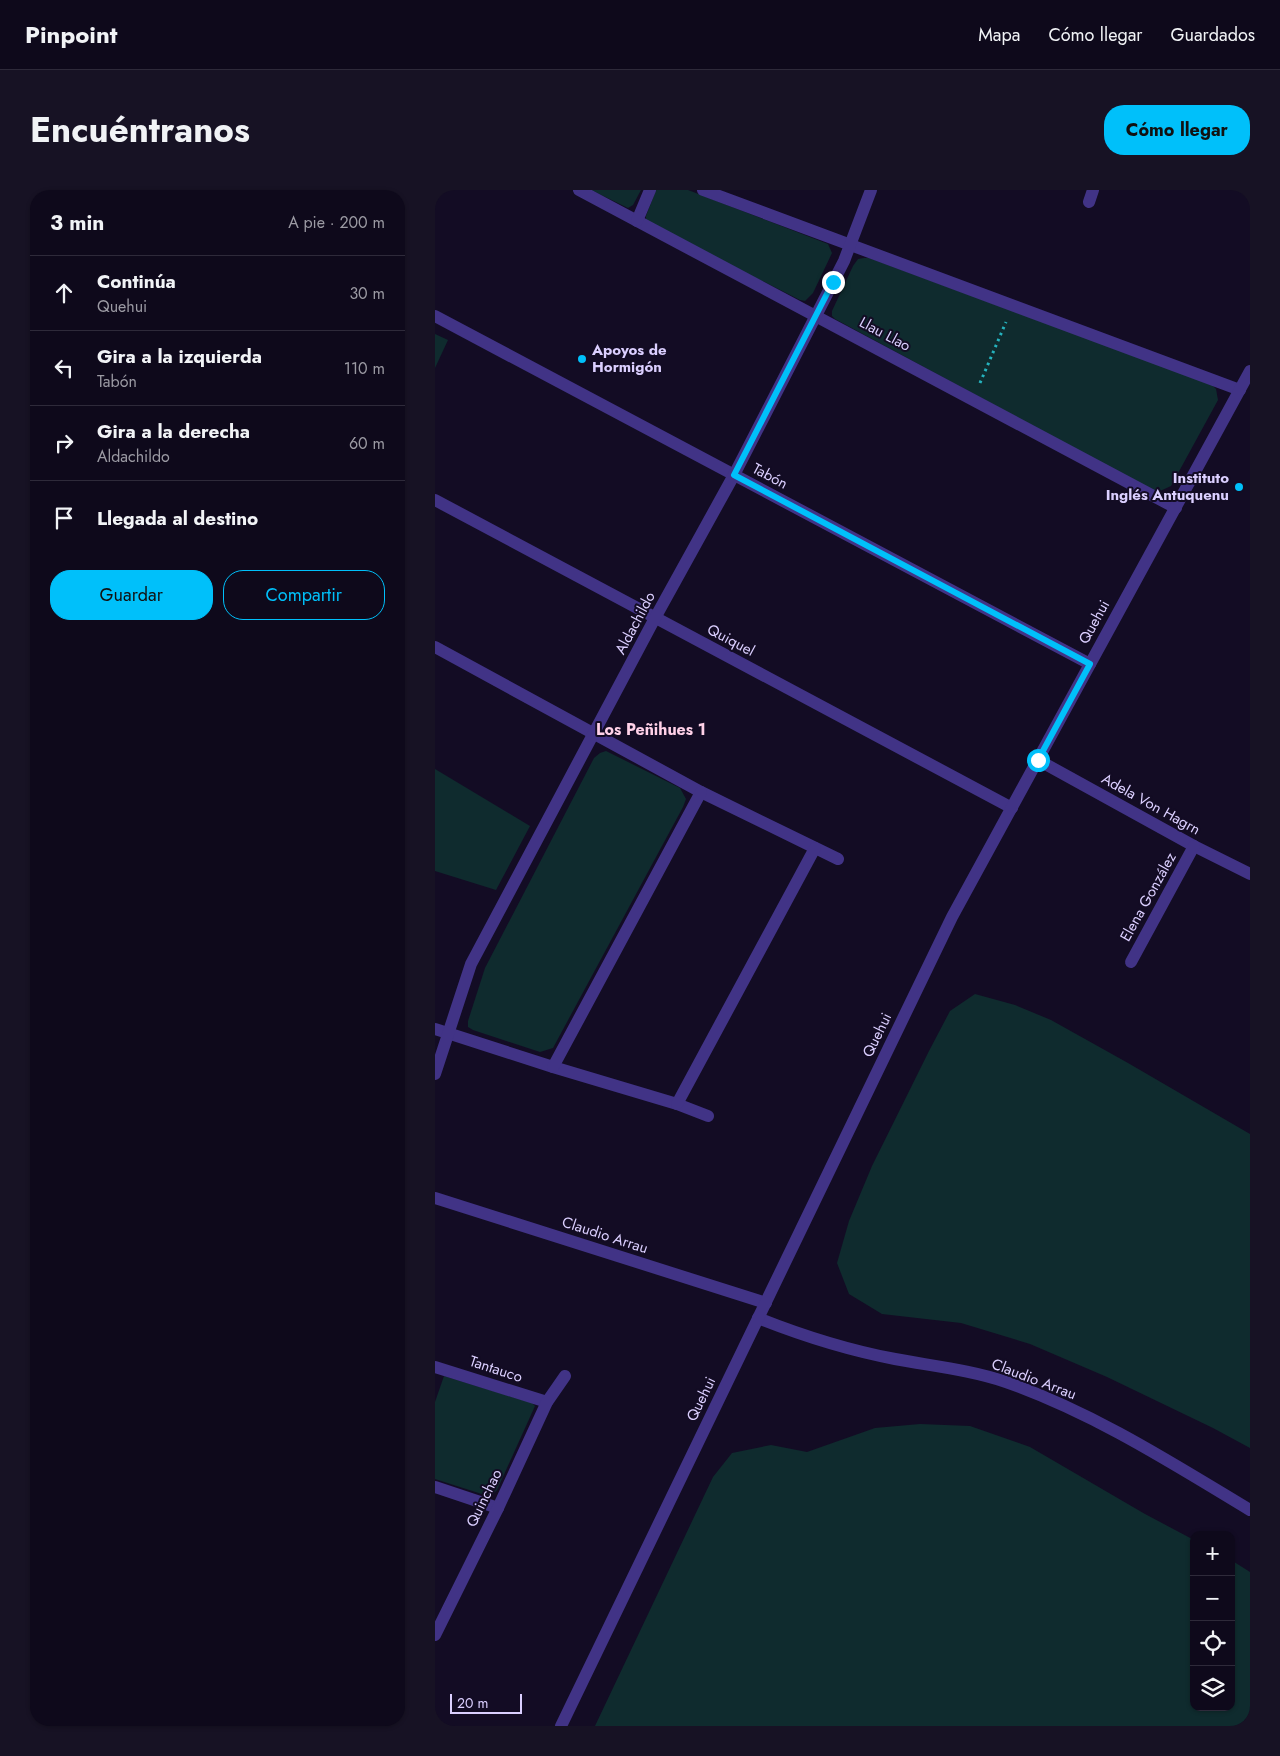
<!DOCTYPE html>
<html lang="es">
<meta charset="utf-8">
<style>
body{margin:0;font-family:Jost,sans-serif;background:#171224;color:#f1f3f6}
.controls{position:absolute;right:15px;bottom:15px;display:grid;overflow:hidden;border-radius:10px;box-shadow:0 1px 4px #0004}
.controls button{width:45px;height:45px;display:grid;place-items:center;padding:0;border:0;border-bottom:1px solid #2e2a3a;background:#0e091b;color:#f1f3f6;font:25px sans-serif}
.scale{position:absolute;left:15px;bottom:12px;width:72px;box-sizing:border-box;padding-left:5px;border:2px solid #dbcfff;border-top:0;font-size:14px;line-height:18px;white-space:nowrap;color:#dbcfff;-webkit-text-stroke:4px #130c24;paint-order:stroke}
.stop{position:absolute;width:15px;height:15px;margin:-11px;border:4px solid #00c0fa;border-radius:50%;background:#fff}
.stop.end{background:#00c0fa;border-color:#fff;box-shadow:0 1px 5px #0008}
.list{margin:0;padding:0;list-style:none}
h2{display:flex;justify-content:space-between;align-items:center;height:65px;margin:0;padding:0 20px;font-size:21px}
h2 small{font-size:16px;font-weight:400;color:#9b9aa3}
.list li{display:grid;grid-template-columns:32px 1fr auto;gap:15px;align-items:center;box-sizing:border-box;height:75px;padding:0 20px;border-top:1px solid #2e2a3a}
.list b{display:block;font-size:19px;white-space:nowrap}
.list p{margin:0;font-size:16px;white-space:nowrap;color:#9b9aa3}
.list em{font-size:16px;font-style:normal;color:#9b9aa3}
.actions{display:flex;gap:10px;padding:15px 20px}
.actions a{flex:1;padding:11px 0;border:1px solid #00c0fa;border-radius:20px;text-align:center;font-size:18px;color:#00c0fa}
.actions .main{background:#00c0fa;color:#111}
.icon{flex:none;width:28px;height:28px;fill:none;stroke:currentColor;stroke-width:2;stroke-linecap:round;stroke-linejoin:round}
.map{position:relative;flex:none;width:815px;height:1536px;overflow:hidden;border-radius:20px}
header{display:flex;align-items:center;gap:30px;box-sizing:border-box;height:70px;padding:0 25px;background:#0e091b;border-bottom:1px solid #2e2a3a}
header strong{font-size:24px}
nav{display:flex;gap:28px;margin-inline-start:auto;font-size:18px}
.intro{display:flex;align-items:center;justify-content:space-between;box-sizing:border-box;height:120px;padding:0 30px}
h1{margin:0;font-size:35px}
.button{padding:12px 22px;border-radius:20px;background:#00c0fa;color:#111;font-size:18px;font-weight:700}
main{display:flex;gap:30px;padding:0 30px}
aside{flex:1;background:#0e091b;border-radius:20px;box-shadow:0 1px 4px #0004}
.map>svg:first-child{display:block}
</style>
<header>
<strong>Pinpoint</strong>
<nav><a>Mapa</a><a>Cómo llegar</a><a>Guardados</a></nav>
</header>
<div class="intro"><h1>Encuéntranos</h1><a class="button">Cómo llegar</a></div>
<main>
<aside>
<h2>3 min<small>A pie · 200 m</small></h2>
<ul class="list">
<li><svg class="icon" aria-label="ahead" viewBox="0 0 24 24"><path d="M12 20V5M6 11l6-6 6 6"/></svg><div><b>Continúa</b><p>Quehui</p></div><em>30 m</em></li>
<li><svg class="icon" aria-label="left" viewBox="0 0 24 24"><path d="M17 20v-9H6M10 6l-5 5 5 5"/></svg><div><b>Gira a la izquierda</b><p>Tabón</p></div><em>110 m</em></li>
<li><svg class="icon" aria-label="right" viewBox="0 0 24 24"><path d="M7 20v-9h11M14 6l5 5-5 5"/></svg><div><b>Gira a la derecha</b><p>Aldachildo</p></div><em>60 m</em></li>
<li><svg class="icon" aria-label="arrive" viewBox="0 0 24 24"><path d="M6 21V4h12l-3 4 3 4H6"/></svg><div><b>Llegada al destino</b></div></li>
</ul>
<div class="actions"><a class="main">Guardar</a><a>Compartir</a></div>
</aside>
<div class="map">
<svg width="815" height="1536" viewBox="0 0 815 1536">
<rect width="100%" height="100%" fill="#130c24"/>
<g fill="#0f2b2e">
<polygon points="156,0 206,0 198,15 193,18"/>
<polygon points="221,0 253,0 393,54 397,63 378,103 370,111 365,110 214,34 211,31 211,26"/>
<polygon points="429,68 434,68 776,194 781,199 783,210 736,296 725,301 717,300 400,129 397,126 397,121 418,76 423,69"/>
<polygon points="0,144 13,150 0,178"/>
<polygon points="171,561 245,598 251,609 248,617 118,858 105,862 38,840 33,837 33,831 50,778 159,568 165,563"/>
<polygon points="0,579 95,636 61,700 0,681"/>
<polygon points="540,804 580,815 616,830 693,873 815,944 815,1258 778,1238 672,1187 595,1154 526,1133 447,1124 414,1104 402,1073 414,1031 437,976 494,861 515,821"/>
<polygon points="9,1186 97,1213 100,1216 62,1300 58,1304 53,1306 0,1289 0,1212"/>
<polygon points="485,1234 535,1236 595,1257 710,1324 759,1350 759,1517 796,1517 796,1370 815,1382 815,1536 160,1536 278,1287 297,1263 336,1255 372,1262 440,1238"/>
</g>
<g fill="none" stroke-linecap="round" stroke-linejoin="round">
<polyline stroke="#25b2bd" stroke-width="3" stroke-dasharray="2.5 4" stroke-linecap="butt" points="545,193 571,132"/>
<g stroke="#413386" stroke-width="12">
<polyline points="144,0 741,318"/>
<polyline points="268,0 805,200"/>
<polyline points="654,12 658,0"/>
<polyline points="202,31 215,0"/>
<polyline points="0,126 655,474"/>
<polyline points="0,310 577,618"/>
<polyline points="0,457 266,602 403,669"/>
<polyline points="603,570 759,656 815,684"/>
<polyline points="696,772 759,656"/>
<polyline points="0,839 118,877 242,914 273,926"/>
<polyline points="118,877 266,602"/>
<polyline points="0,884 36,774 220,428 299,285 409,71 436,0"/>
<polyline points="242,914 380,658"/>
<polyline points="0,1008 331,1113"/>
<path d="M323,1128C368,1146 413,1160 460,1169C497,1176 536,1180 571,1192C659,1223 737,1273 815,1320"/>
<polyline points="0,1177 112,1212"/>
<polyline points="0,1297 63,1318"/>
<polyline points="0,1445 63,1318 112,1212 130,1186"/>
<polyline points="126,1536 517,727 815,181"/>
</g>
</g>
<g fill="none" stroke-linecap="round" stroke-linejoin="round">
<polyline stroke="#00c0fa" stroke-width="6" points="398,92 299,285 655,474 603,570"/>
</g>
<g fill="#00c0fa" stroke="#130c24" stroke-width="2">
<circle cx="147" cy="169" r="5"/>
<circle cx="804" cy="297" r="5"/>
</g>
<g text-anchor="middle" stroke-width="4" stroke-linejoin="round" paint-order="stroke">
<g font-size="15" fill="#dbcfff" stroke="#130c24">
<text transform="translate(450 144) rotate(28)" y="5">Llau Llao</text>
<text transform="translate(335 286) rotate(28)" y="5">Tabón</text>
<text transform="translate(659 432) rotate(-61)" y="5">Quehui</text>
<text transform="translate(200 433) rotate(-62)" y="5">Aldachildo</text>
<text transform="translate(296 450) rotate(28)" y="5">Quiquel</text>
<text transform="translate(716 614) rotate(29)" y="5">Adela Von Hagrn</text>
<text transform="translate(713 707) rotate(-61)" y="5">Elena González</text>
<text transform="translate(442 845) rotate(-64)" y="5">Quehui</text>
<text transform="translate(170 1045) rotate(18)" y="5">Claudio Arrau</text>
<text transform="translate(61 1179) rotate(18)" y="5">Tantauco</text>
<text transform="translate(599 1189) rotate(21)" y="5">Claudio Arrau</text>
<text transform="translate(266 1209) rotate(-64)" y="5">Quehui</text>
<text transform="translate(49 1308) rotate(-64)" y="5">Quinchao</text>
</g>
<g font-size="15" font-weight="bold" fill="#dbcfff" stroke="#130c24" text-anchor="start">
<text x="157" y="165">Apoyos de<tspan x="157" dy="17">Hormigón</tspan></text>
<text x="794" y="293" text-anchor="end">Instituto<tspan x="794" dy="17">Inglés Antuquenu</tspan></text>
</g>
<g font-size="16" font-weight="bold" fill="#ffd1e8" stroke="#130c24">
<text x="216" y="545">Los Peñihues 1</text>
</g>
</g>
</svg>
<div class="controls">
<button>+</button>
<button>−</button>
<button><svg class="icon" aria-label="locate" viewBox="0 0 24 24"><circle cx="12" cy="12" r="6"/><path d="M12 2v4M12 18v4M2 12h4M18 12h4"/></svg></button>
<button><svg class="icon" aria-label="layers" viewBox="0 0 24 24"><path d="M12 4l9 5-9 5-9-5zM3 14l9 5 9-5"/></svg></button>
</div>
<div class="scale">20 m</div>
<div class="stop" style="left:603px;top:570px"></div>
<div class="stop end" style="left:398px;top:92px"></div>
</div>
</main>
